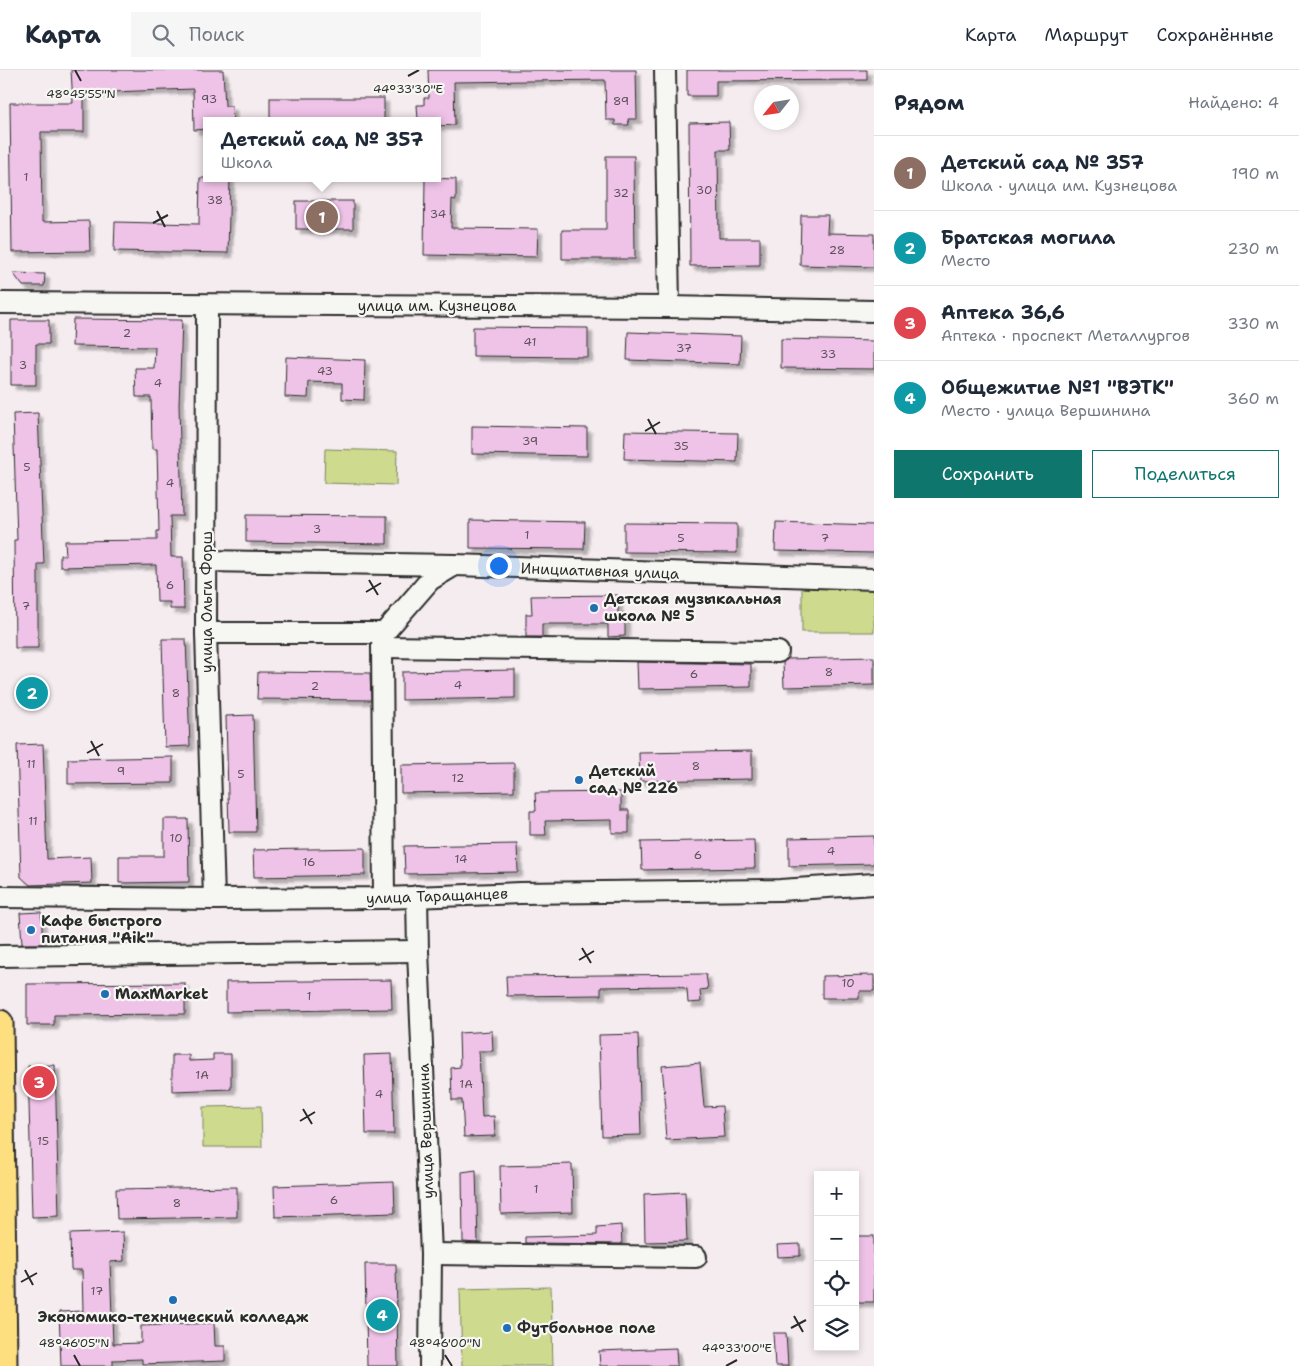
<!DOCTYPE html>
<html lang="ru">
<meta charset="utf-8">
<style>
body{margin:0;font-family:"Shantell Sans",sans-serif;background:#f6f6f7;color:#1f2937}
.controls{position:absolute;right:15px;bottom:15px;display:grid;overflow:hidden;border-radius:0px;box-shadow:0 2px 8px #0003}
.controls button{width:45px;height:45px;display:grid;place-items:center;padding:0;border:0;border-bottom:1px solid #e0e1e3;background:#fff;color:#1f2937;font:25px sans-serif}
.compass{position:absolute;left:754px;top:15px;width:45px;height:45px;border-radius:50%;background:#fff;box-shadow:0 2px 8px #0003;rotate:240deg}
.you{position:absolute;left:498px;top:495px;width:18px;height:18px;margin:-12px;border:4px solid #fff;border-radius:50%;background:#1a73e8;box-shadow:0 0 0 8px #1a73e833}
.badge{display:grid;place-items:center;width:32px;height:32px;border-radius:50%;background:#0f766e;color:#fff;font-size:16px;font-weight:700}
.pin{position:absolute;translate:-50% -50%;border:2px solid #fff;box-shadow:0 1px 5px #0006}
.popup{position:absolute;left:203px;top:47px;width:238px;height:65px;box-sizing:border-box;display:grid;place-content:center;border-radius:0px;background:#fff;filter:drop-shadow(0 1px 4px #0005);font-size:16px;white-space:nowrap;color:#747a83}
.popup b{font-size:19px;color:#1f2937}
.popup::after{content:'';position:absolute;left:50%;top:100%;margin-left:-10px;border:10px solid transparent;border-top-color:#fff}
.list{margin:0;padding:0;list-style:none}
h2{display:flex;justify-content:space-between;align-items:center;height:65px;margin:0;padding:0 20px;font-size:21px}
h2 small{font-size:16px;font-weight:400;color:#747a83}
.list li{display:grid;grid-template-columns:32px 1fr auto;gap:15px;align-items:center;box-sizing:border-box;height:75px;padding:0 20px;border-top:1px solid #e0e1e3}
.list b{display:block;font-size:19px;white-space:nowrap}
.list p{margin:0;font-size:16px;white-space:nowrap;color:#747a83}
.list em{font-size:16px;font-style:normal;color:#747a83}
.actions{display:flex;gap:10px;padding:15px 20px}
.actions a{flex:1;padding:11px 0;border:1px solid #0f766e;border-radius:0px;text-align:center;font-size:18px;color:#0f766e}
.actions .main{background:#0f766e;color:#fff}
.icon{flex:none;width:28px;height:28px;fill:none;stroke:currentColor;stroke-width:2;stroke-linecap:round;stroke-linejoin:round}
.map{position:relative;flex:none;width:874px;height:1296px;overflow:hidden}
header{display:flex;align-items:center;gap:30px;box-sizing:border-box;height:70px;padding:0 25px;background:#fff;border-bottom:1px solid #e0e1e3}
header strong{font-size:24px}
nav{display:flex;gap:28px;margin-inline-start:auto;font-size:18px}
.search{width:350px;height:45px;background:#f6f6f7;display:flex;align-items:center;gap:12px;box-sizing:border-box;padding:0 18px;border-radius:0px;color:#747a83;font-size:19px}
main{display:flex}
aside{flex:1;background:#fff}
.map>svg:first-child{display:block}
</style>
<header>
<strong>Карта</strong>
<div class="search"><svg class="icon" aria-label="search" viewBox="0 0 24 24"><circle cx="10" cy="10" r="6"/><path d="M15 15l6 6"/></svg>Поиск</div>
<nav><a>Карта</a><a>Маршрут</a><a>Сохранённые</a></nav>
</header>
<main>
<div class="map">
<svg width="874" height="1296" viewBox="0 0 874 1296">
<defs>
<filter id="shadow"><feDropShadow dx="4.5" dy="4.5" stdDeviation="1" flood-color="#0004"/></filter>
</defs>
<rect width="100%" height="100%" fill="#f5ecf0"/>
<filter id="ink" filterUnits="userSpaceOnUse"><feTurbulence type="fractalNoise" baseFrequency=".02" numOctaves="2"/><feDisplacementMap in="SourceGraphic" scale="10" xChannelSelector="R" yChannelSelector="G"/><feConvolveMatrix kernelMatrix="1 2 1 2 8 2 1 2 1" color-interpolation-filters="sRGB"/></filter>
<g filter="url(#ink)">
<g fill="#cedb8e" stroke="#7c835c">
<polygon points="325,379 397,381 396,415 324,413"/>
<rect x="802" y="514" width="72" height="48"/>
<polygon points="261,1036 262,1077 203,1077 203,1037"/>
<polygon points="551,1217 553,1296 462,1296 460,1219"/>
</g>
<g fill="#efc3e8" stroke="#2b2b2b" filter="url(#shadow)">
<polygon points="71,0 223,0 225,36 232,36 233,51 207,51 207,59 194,60 193,19 84,23 84,62 41,62 42,152 89,151 90,181 12,182 10,33 73,33"/>
<polygon points="428,0 636,0 637,49 628,49 629,55 615,55 615,50 606,50 605,10 454,12 455,55 437,56 437,51 418,50 417,35 424,35 424,28 429,28"/>
<polygon points="687,0 867,0 867,10 716,11 716,26 687,26"/>
<rect x="270" y="28" width="114" height="23"/>
<polygon points="729,52 730,80 718,80 719,168 760,168 760,195 690,196 689,53"/>
<polygon points="606,86 634,86 635,189 562,189 562,160 606,160"/>
<polygon points="200,108 230,108 228,183 114,181 115,152 199,154"/>
<polygon points="425,108 456,109 456,130 452,129 451,158 538,159 537,187 424,185"/>
<rect x="296" y="131" width="57" height="28"/>
<polygon points="801,145 828,145 827,163 874,164 874,197 800,195"/>
<polygon points="13,203 45,204 44,216 23,216"/>
<polygon points="73,249 182,250 179,335 182,446 170,446 171,487 183,487 184,539 170,539 170,532 157,532 156,495 60,497 60,485 66,485 65,471 157,470 157,461 159,461 157,379 152,379 151,327 136,327 135,298 154,298 155,277 72,276"/>
<polygon points="11,250 49,250 49,274 36,274 36,315 11,315"/>
<polygon points="473,257 588,258 588,287 473,286"/>
<polygon points="628,262 741,266 740,294 627,290"/>
<polygon points="781,269 874,271 874,299 781,298"/>
<polygon points="286,287 365,290 364,330 342,329 342,313 309,312 308,328 285,327"/>
<polygon points="38,343 44,494 38,494 38,578 15,578 14,470 17,470 13,344"/>
<polygon points="472,356 587,358 587,386 472,384"/>
<polygon points="625,361 738,363 737,392 624,389"/>
<polygon points="246,445 387,446 387,474 246,472"/>
<polygon points="470,450 585,452 584,479 470,478"/>
<polygon points="776,452 874,455 874,483 775,481"/>
<polygon points="624,453 737,454 737,483 624,482"/>
<polygon points="618,525 618,543 625,543 625,566 608,567 608,554 542,554 542,567 526,567 526,544 532,544 531,526"/>
<polygon points="162,569 186,569 190,676 165,677"/>
<polygon points="874,587 874,615 784,617 783,592 788,589"/>
<polygon points="637,592 751,594 751,617 638,619"/>
<polygon points="515,600 515,628 402,630 402,602"/>
<polygon points="258,602 370,603 371,630 257,629"/>
<polygon points="253,645 256,762 229,762 226,646"/>
<polygon points="43,674 47,789 91,787 92,813 30,815 21,807 17,675"/>
<polygon points="752,681 752,709 640,711 639,683"/>
<polygon points="173,687 173,713 68,714 68,689"/>
<polygon points="514,693 514,721 401,723 401,695"/>
<polygon points="621,722 621,740 629,740 629,763 612,763 612,750 545,751 546,765 530,765 530,741 536,741 535,723"/>
<polygon points="164,749 188,749 189,812 119,813 119,786 164,786"/>
<polygon points="874,766 874,794 789,796 789,768"/>
<polygon points="754,770 755,798 642,800 641,772"/>
<polygon points="517,774 518,802 405,804 404,776"/>
<polygon points="365,778 365,805 254,807 253,780"/>
<polygon points="41,842 43,874 22,874 20,843"/>
<polygon points="706,904 708,919 700,920 701,932 688,933 687,919 678,916 601,917 601,925 507,926 506,906"/>
<polygon points="874,905 874,921 859,921 859,928 822,928 822,906"/>
<polygon points="391,910 392,939 226,942 226,912"/>
<polygon points="185,913 185,944 54,945 54,955 27,955 27,914"/>
<polygon points="492,961 493,981 479,981 482,1047 494,1046 495,1066 464,1067 462,1030 452,1030 451,998 460,997 459,963"/>
<polygon points="638,964 641,1065 602,1066 599,965"/>
<polygon points="213,984 231,984 231,1019 172,1021 172,985 189,985 189,991 213,990"/>
<polygon points="392,984 394,1064 366,1064 364,985"/>
<polygon points="700,993 704,1037 722,1036 724,1067 666,1070 664,1039 666,1039 662,996"/>
<polygon points="55,995 59,1146 32,1147 28,996"/>
<polygon points="572,1094 573,1142 501,1144 500,1096"/>
<polygon points="476,1100 478,1173 463,1172 462,1102"/>
<polygon points="394,1112 395,1143 275,1147 274,1116"/>
<polygon points="237,1117 237,1147 117,1149 116,1119"/>
<polygon points="685,1122 687,1171 645,1172 644,1124"/>
<polygon points="621,1155 622,1174 525,1173 525,1167 597,1165 597,1157"/>
<polygon points="123,1162 124,1191 110,1192 113,1274 141,1273 141,1256 214,1253 215,1276 225,1276 225,1291 142,1294 142,1289 113,1290 113,1296 61,1296 59,1242 83,1241 82,1200 71,1200 70,1164"/>
<rect x="855" y="1166" width="19" height="66"/>
<polygon points="800,1174 800,1186 778,1187 777,1175"/>
<polygon points="365,1194 396,1194 398,1296 367,1296"/>
<polygon points="773,1263 786,1263 788,1296 775,1296"/>
<polygon points="676,1278 677,1296 600,1296 599,1281"/>
</g>
<g fill="none" stroke-linecap="round" stroke-linejoin="round">
<g stroke="#2b2b2b" stroke-width="24">
<g id="minor">
<polyline points="665,0 669,237"/>
<polyline points="0,233 669,237 874,241"/>
<polyline points="207,235 206,563 214,829"/>
<polyline points="207,491 455,495 874,509"/>
<polyline points="206,563 384,563 430,510 455,495"/>
<polyline points="384,565 382,577 384,828"/>
<polyline points="382,577 778,582"/>
<polyline points="417,826 418,881 431,1184 430,1296"/>
<polyline points="0,827 214,829 384,828 520,823 780,820 874,814"/>
<polyline points="0,886 418,881"/>
<polyline points="431,1184 696,1187"/>
</g>
</g>
<g stroke="#2b2b2b" stroke-width="29">
<polyline id="major" points="0,953 4,1296"/>
</g>
<use href="#minor" stroke="#f6f6f2" stroke-width="20"/>
<use href="#major" stroke="#fedf80" stroke-width="25"/>
</g>
</g>
<path fill="none" stroke="#2b2b2b" stroke-width="2" d="M75,0L81,11M408,6L419,0M157,141L165,157M153,153L168,145M648,349L656,364M645,361L660,352M369,510L378,525M366,522L381,513M91,671L99,686M87,683L103,674M582,878L591,893M579,890L594,881M303,1039L312,1054M300,1051L315,1042M25,1200L33,1215M21,1212L37,1203M794,1246L803,1262M791,1258L806,1250M74,1285L80,1296M445,1285L452,1296M726,1296L737,1290"/>
<g fill="#1f6fb2" stroke="#f6f6f2" stroke-width="2">
<circle cx="594" cy="538" r="5"/>
<circle cx="579" cy="710" r="5"/>
<circle cx="31" cy="860" r="5"/>
<circle cx="105" cy="924" r="5"/>
<circle cx="173" cy="1230" r="5"/>
<circle cx="507" cy="1258" r="5"/>
</g>
<g text-anchor="middle" stroke-width="4.5" stroke-linejoin="round" paint-order="stroke">
<g font-size="12" fill="#5c515a">
<text x="209" y="33">93</text>
<text x="621" y="35">89</text>
<text x="26" y="111">1</text>
<text x="704" y="124">30</text>
<text x="621" y="127">32</text>
<text x="215" y="134">38</text>
<text x="438" y="148">34</text>
<text x="837" y="184">28</text>
<text x="127" y="267">2</text>
<text x="530" y="276">41</text>
<text x="684" y="282">37</text>
<text x="828" y="288">33</text>
<text x="23" y="299">3</text>
<text x="325" y="305">43</text>
<text x="158" y="317">4</text>
<text x="530" y="375">39</text>
<text x="681" y="380">35</text>
<text x="27" y="401">5</text>
<text x="170" y="417">4</text>
<text x="317" y="463">3</text>
<text x="527" y="469">1</text>
<text x="681" y="472">5</text>
<text x="825" y="472">7</text>
<text x="170" y="519">6</text>
<text x="26" y="540">7</text>
<text x="829" y="606">8</text>
<text x="694" y="608">6</text>
<text x="458" y="619">4</text>
<text x="315" y="620">2</text>
<text x="176" y="627">8</text>
<text x="31" y="698">11</text>
<text x="696" y="700">8</text>
<text x="121" y="705">9</text>
<text x="241" y="708">5</text>
<text x="458" y="712">12</text>
<text x="33" y="755">11</text>
<text x="176" y="772">10</text>
<text x="831" y="785">4</text>
<text x="698" y="789">6</text>
<text x="461" y="793">14</text>
<text x="309" y="796">16</text>
<text x="848" y="917">10</text>
<text x="309" y="930">1</text>
<text x="202" y="1009">1А</text>
<text x="466" y="1018">1А</text>
<text x="379" y="1028">4</text>
<text x="43" y="1075">15</text>
<text x="536" y="1123">1</text>
<text x="334" y="1134">6</text>
<text x="177" y="1137">8</text>
<text x="97" y="1225">17</text>
</g>
<g font-size="15" fill="#2b2b2b" stroke="#f6f6f2">
<text x="437" y="241">улица им. Кузнецова</text>
<text transform="translate(600 501) rotate(2)" y="5">Инициативная улица</text>
<text transform="translate(207 532) rotate(-90)" y="5">улица Ольги Форш</text>
<text transform="translate(437 826) rotate(-2)" y="5">улица Таращанцев</text>
<text transform="translate(426 1061) rotate(-92)" y="5">улица Вершинина</text>
</g>
<g font-size="15" font-weight="bold" fill="#2b2b2b" stroke="#f6f6f2" text-anchor="start">
<text x="604" y="534">Детская музыкальная<tspan x="604" dy="17">школа № 5</tspan></text>
<text x="589" y="706">Детский<tspan x="589" dy="17">сад № 226</tspan></text>
<text x="41" y="856">Кафе быстрого<tspan x="41" dy="17">питания "Aik"</tspan></text>
<text x="115" y="929">MaxMarket</text>
<text x="173" y="1252" text-anchor="middle">Экономико-технический колледж</text>
<text x="517" y="1263">Футбольное поле</text>
</g>
</g>
<g font-size="12" text-anchor="middle" fill="#2b2b2b" stroke="#f6f6f2" stroke-width="4.5" stroke-linejoin="round" paint-order="stroke">
<text x="408" y="23">44°33'30"E</text>
<text x="81" y="28">48°45'55"N</text>
<text x="74" y="1277">48°46'05"N</text>
<text x="445" y="1277">48°46'00"N</text>
<text x="737" y="1282">44°33'00"E</text>
</g>
</svg>
<div class="controls">
<button>+</button>
<button>−</button>
<button><svg class="icon" aria-label="locate" viewBox="0 0 24 24"><circle cx="12" cy="12" r="6"/><path d="M12 2v4M12 18v4M2 12h4M18 12h4"/></svg></button>
<button><svg class="icon" aria-label="layers" viewBox="0 0 24 24"><path d="M12 4l9 5-9 5-9-5zM3 14l9 5 9-5"/></svg></button>
</div>
<svg class="compass" viewBox="-18 -18 36 36"><path d="M0-13l5 13h-10z" fill="#e53935"/><path d="M0 13l5-13h-10z" fill="#747a83"/></svg>
<div class="you"></div>
<div class="pin badge" style="left:322px;top:147px;background:#8d6e63">1</div>
<div class="popup"><b>Детский сад № 357</b>Школа</div>
<div class="pin badge" style="left:32px;top:623px;background:#0f9aa8">2</div>
<div class="pin badge" style="left:39px;top:1012px;background:#e0444e">3</div>
<div class="pin badge" style="left:382px;top:1245px;background:#0f9aa8">4</div>
</div>
<aside>
<h2>Рядом<small>Найдено: 4</small></h2>
<ul class="list">
<li><span class="badge" style="background:#8d6e63">1</span><div><b>Детский сад № 357</b><p>Школа · улица им. Кузнецова</p></div><em>190 m</em></li>
<li><span class="badge" style="background:#0f9aa8">2</span><div><b>Братская могила</b><p>Место</p></div><em>230 m</em></li>
<li><span class="badge" style="background:#e0444e">3</span><div><b>Аптека 36,6</b><p>Аптека · проспект Металлургов</p></div><em>330 m</em></li>
<li><span class="badge" style="background:#0f9aa8">4</span><div><b>Общежитие №1 &quot;ВЭТК&quot;</b><p>Место · улица Вершинина</p></div><em>360 m</em></li>
</ul>
<div class="actions"><a class="main">Сохранить</a><a>Поделиться</a></div>
</aside>
</main>
